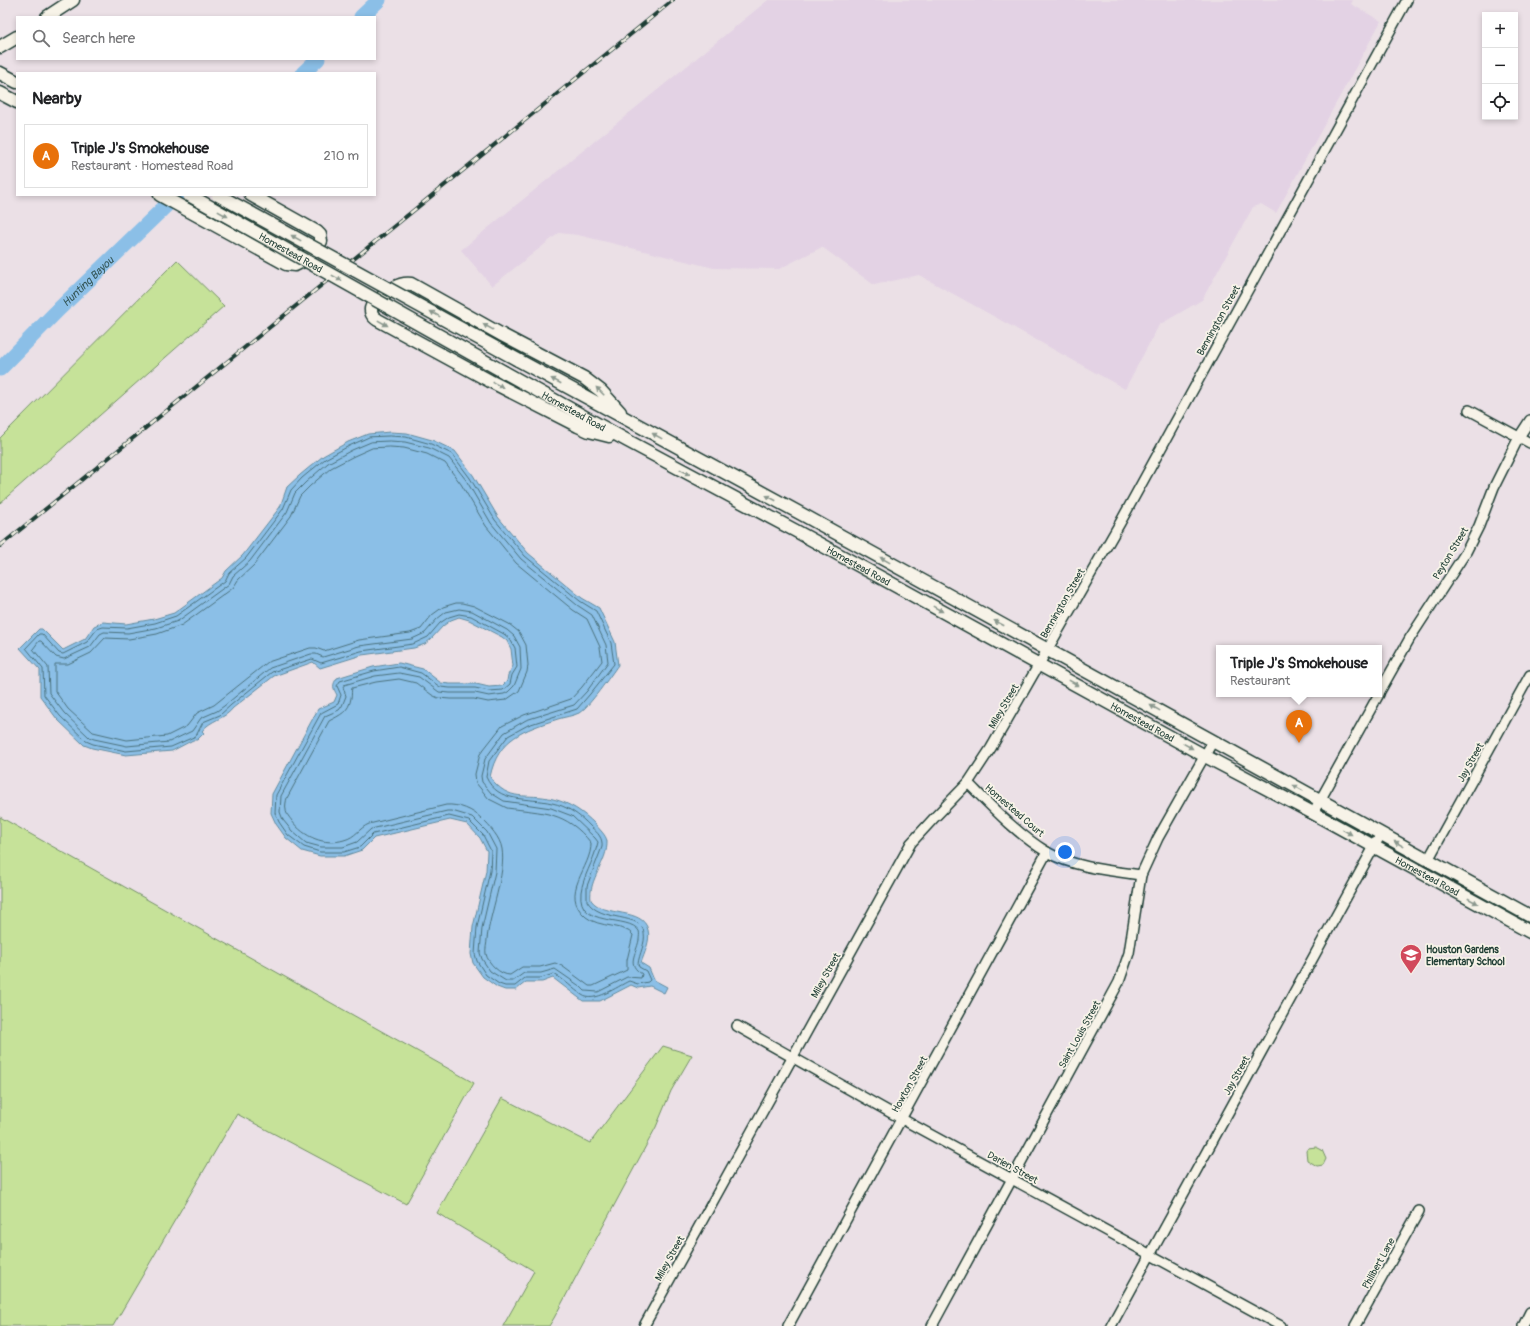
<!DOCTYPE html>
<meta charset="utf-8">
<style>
body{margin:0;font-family:Pangolin,sans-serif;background:#f6f6f6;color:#202124}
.controls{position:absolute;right:12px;top:12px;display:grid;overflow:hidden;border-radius:0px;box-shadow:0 2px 6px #0003}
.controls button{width:36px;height:36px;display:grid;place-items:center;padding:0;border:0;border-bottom:1px solid #e0e0e0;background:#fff;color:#202124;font:20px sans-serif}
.you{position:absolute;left:1065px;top:852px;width:14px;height:14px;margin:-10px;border:3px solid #fff;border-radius:50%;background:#1a73e8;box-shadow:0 0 0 6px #1a73e833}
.badge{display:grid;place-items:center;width:26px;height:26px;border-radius:50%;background:#db2777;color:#fff;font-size:13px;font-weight:700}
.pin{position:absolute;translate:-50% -33px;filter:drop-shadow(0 1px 2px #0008)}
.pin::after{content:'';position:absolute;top:21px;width:14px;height:12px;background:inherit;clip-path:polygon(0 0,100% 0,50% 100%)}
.popup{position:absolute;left:1216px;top:645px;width:166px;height:52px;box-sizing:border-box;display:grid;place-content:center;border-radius:0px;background:#fff;filter:drop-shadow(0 1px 3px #0005);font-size:13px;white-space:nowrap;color:#757577}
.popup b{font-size:15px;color:#202124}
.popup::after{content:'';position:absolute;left:50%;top:100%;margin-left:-8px;border:8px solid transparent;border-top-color:#fff}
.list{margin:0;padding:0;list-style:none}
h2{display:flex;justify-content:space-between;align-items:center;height:52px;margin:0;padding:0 16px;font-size:17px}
h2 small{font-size:13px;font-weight:400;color:#757577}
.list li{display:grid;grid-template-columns:26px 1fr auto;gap:12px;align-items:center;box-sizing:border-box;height:64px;margin:0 8px 8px;padding:0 8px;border:1px solid #e0e0e0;border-radius:0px}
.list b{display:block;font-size:15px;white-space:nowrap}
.list p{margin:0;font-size:13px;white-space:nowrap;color:#757577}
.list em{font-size:13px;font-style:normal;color:#757577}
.icon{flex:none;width:22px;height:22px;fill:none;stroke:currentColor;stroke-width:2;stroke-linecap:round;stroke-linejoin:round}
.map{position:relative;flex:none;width:1530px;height:1326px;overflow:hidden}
.search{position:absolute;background:#fff;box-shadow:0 2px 6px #0003;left:16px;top:16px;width:360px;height:44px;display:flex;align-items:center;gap:10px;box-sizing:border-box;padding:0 14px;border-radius:0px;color:#757577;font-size:15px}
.panel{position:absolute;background:#fff;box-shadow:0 2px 6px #0003;left:16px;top:72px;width:360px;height:124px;border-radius:0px}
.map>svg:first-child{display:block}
</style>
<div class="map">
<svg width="1530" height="1326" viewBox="0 0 1530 1326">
<rect width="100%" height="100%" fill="#ebe0e6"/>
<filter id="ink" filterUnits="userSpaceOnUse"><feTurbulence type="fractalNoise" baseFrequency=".025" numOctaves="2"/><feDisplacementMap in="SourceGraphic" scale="8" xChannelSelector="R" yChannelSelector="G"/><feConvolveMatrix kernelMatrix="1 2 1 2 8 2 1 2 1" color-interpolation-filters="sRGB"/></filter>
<g filter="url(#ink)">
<polygon fill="#e3d2e4" points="768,0 1353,0 1351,4 1381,21 1276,213 1261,204 1253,207 1202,300 1159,325 1125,389 919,275 874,285 822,247 779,269 714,268 578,235 559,233 492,286 461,250"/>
<g fill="#c6e299" stroke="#729066">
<polygon points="177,260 224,306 0,503 0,438"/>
<polygon points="0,817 474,1083 406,1204 237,1114 113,1326 0,1326"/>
<polygon points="663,1046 692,1055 671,1091 656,1127 554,1318 549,1326 503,1326 534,1271 437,1213 502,1098 590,1143"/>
<polygon points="1308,1148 1316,1147 1322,1150 1326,1159 1323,1165 1317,1166 1307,1160 1306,1151"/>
</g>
<path fill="#8bbfe7" stroke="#608b9f" d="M390,432L407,433L432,440L455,451L473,475L498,517L528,553L582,598L599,608L615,642L618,665C610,676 590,706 579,713C573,716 564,717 558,719C524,730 498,738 490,777C510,804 526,792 553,799C570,803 583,812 595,824C599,829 606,835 607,841C608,862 588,879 591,900C604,918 643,907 648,930C651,940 644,954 641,963L649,968L654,980L667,987L664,993L650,986L638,988L631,985L600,1001H583L553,978L542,982H526L516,990H505L497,987L483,977L473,963L471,954L473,927L486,871L487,851L480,838L467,824L450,820L374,838L362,850L344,856H320L302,851L286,838L276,824L271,813L272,794L318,709L334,702L337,695C333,688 332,685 337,678L373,667L399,663L423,669L441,683L450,684H476L489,687L502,686L507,681L508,675L513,666L511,649L507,641L502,637L469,620L459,617L451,620L443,626L431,639L425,644L414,648L362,655L320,668L313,662L274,676L233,708C225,719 210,720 202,731L204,733L197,740H193L172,751L126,755L92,748L84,745L57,719L40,696V670L20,648L39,629H42L63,650L85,639L94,626L103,622L126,624L154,619L174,613L222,578L226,571L243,555L280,507L287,487L300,475L323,456L348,442L368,434Z"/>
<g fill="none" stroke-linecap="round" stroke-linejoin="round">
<g stroke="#4a717c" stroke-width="1">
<path d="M390,436L406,437L431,444L452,454L470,478L495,520L525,556L580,601L596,611L611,643L614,664L590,694L577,709L528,725L508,736L489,761L486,777C498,804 528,797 552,803C567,806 580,815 591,827C598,833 603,838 602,847L587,886V901C600,923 642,912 644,933C646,943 639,954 638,964L639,967L646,971L650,980L648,982L638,984L629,981C618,986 594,1004 582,995C573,989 565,980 554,974L541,978H525L515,986H505L499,984L486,975L477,961L475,954L477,927L490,871L491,851L483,835L469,821L449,816L373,834L360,847L344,852H320L304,847L288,835L279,822L275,813L276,795L321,713L338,704L341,695L337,686L340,681L374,671L399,667L421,673L440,687L450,688H475L489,691L503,690L510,684L512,675L517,667L515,648L510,639L504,634L471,616L459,614L449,617L440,623L428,637L413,644L361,651L321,663L312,659L272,672L231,705L220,715L203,722L196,736L171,747L126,751L93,744L86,741L60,716L44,695L43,669L26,648L39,634H42L59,653L63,654L87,642L97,629L103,627L127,628L155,623L176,616L225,581L229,573L246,558L283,509L291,490L302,478L325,459L349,446L369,437Z"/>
<path d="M390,441L405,442L429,448L449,458L466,480L491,523L521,559L577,605L592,615L606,645L608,662L587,691L574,705L526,720L504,733L485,759L481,776L482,782L491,793L504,801L551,808L572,816L595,838L598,842L597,846C593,862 583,877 581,892C577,929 629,914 639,931C640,934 639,937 639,940C636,955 626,964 642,974L641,978L627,977L598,992L585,991L581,987L555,969L541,973H524L513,981H506L490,971L482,959L480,953L482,928L495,872L496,849L487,832L472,817L452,811H447L371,829L357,842L343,847H321L306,843L292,831L283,820L280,812L281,796L325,716L339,710L342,706L346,696L343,687L344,685L375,676L399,673L419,677L439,692L450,693H475L489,696L504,694L508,692L514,686L521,669L520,647L514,636L507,630L472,611L459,609L446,612L437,619L425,633L412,639L359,646L323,657L316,654H311L270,668L224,706L217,711L201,718L192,731L169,742L127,746L94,739L89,737L64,713L49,693L48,667L33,649L39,641H41L56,657L64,659L90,647L100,634L104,632L128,633L156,628L178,621L229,584L233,576L250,561L287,512L295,493L306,482L328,463L352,450L371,442Z"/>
<path d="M390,447L404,448L427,454L445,463L461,484L486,526L516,563L573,610L587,619L600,647L602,661L582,687L571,699L524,715L502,726L480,754L475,774L476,783L489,799L507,808C543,813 566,811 591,843C592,868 558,893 586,917C599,928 625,924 633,935L627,960V970L593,986H589L562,966L555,963L540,967H522L510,975C500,975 488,963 486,954C485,949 487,944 487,939C490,912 506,874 502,849C500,837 490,827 482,819C473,810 459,804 446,805L369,824C359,828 356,837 344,840C324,846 304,837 292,821C290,818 286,814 286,810C285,807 286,801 287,798L329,721C340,715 349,712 351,698C352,694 351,691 352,688L376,682L399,679L416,683L432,695L438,698L450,699H474L488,702L506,700L519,691L527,672L528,665L526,645L519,632L509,624L474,606L462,603H456L443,607L432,615L421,629L410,633L359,640L324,651L316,648H310L268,662L214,705L197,713L187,726L167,736L127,740L93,732L68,709L55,691V664H68L91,653L105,638L129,639L157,634L182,625L233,588L238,580L254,565L291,516L300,496L310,486L331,468L354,456L372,448Z"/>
</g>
<g stroke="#8bbfe7" stroke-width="15">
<polyline points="361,17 379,0"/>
<polyline points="303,73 318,59"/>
<path id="s1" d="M0,369L59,309L177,195"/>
</g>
<g stroke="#1f3d34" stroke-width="12">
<g id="street">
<polyline points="1469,410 1530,443"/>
<polyline points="1379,693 1410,638 1466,552 1479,526 1494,487 1519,437 1530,420"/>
<path d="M968,783C992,807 1017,834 1047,852C1072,867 1112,871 1141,875"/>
<polyline points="1313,813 1379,694"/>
<polyline points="1428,860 1530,675"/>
<polyline points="737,1026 902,1119 1281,1326"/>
<polyline points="644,1326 911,843 935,817 968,783 991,748 1120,523 1407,0"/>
<polyline points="788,1326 1047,852"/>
<polyline points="932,1326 1119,982 1129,953 1141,875 1158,838 1213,741"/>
<polyline points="1111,1326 1381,834"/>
<polyline points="1355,1326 1419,1211"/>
<polyline points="1523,1326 1530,1312"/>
</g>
</g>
<g stroke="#1f3d34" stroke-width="15">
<g id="secondary">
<polyline points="47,17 73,0"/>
<polyline points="0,47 17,37"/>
<polyline points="0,73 17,82"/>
<polyline points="0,93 17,102"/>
<polyline points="160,195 286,264 295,265 301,262 319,245 321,241 320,235 317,232 251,195"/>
<polyline points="518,360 807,517 1530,916"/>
<path id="s2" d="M504,372L626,440L796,531L1205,756L1313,813L1530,932"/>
<path d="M609,436L589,431L578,426L490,381L378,320C373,317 369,312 372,306C384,296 395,282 411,284L504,336L584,378L601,391L620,412"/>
</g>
</g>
<use href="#street" stroke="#f7f3e8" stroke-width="9"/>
<use href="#secondary" stroke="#f7f3e8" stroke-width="12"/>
<g stroke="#1f3d34" stroke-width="4">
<polyline id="rail" points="0,546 673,0"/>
</g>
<use href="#rail" stroke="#f7f3e8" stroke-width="2.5" stroke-dasharray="8" stroke-linecap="butt"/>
<g stroke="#1f3d34" stroke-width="15" stroke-linecap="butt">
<g id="secondary-bridge">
<path id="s3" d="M189,195L504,372"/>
<polyline points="218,195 518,360"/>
</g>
</g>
<use href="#secondary-bridge" stroke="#f7f3e8" stroke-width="12"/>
</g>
<defs><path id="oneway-solid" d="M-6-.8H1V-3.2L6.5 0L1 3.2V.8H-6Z"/></defs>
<g fill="#8b988e">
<use href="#oneway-solid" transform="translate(223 214) rotate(29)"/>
<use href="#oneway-solid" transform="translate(296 238) rotate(-151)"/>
<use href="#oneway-solid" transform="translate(337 278) rotate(29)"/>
<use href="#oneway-solid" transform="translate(435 314) rotate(-151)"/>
<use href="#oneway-solid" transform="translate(383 323) rotate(29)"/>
<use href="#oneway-solid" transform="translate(488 327) rotate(-151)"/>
<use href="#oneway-solid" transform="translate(556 381) rotate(-152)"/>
<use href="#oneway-solid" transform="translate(498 385) rotate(27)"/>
<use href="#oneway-solid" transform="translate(600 391) rotate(-135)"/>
<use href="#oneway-solid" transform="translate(657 436) rotate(-151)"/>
<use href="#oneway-solid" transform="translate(685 472) rotate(28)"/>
<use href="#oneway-solid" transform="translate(771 498) rotate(-152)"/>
<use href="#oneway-solid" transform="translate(885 560) rotate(-151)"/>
<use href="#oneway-solid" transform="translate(938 609) rotate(29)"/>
<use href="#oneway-solid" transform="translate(999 623) rotate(-152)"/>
<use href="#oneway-solid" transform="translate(1074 683) rotate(29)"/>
<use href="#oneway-solid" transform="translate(1155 708) rotate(-151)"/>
<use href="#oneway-solid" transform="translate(1188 746) rotate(29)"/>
<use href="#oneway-solid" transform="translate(1298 788) rotate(-151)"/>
<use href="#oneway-solid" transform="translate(1347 832) rotate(29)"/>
<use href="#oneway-solid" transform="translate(1399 844) rotate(-151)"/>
<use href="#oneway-solid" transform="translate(1473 901) rotate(28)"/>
</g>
</g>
<defs>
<g id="school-pin" transform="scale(1.15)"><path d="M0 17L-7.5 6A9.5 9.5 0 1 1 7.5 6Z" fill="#d1495b" stroke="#f7f3e8"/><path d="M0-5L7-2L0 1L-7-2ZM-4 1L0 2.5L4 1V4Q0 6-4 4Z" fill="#fff"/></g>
</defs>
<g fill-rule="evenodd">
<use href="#school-pin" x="1411" y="955"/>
</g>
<g text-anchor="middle" stroke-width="3.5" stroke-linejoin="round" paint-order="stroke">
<g font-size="10" fill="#1f3d34" stroke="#f7f3e8">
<text dy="4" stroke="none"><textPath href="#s3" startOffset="117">Homestead Road</textPath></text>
<text transform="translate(1218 320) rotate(-61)" y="4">Bennington Street</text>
<text dy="4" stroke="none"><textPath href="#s2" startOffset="80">Homestead Road</textPath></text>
<text transform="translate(1450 553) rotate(-59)" y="4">Peyton Street</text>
<text dy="4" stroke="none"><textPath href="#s2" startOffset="404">Homestead Road</textPath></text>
<text transform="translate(1062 603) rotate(-60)" y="4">Bennington Street</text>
<text transform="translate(1003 706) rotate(-60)" y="4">Miley Street</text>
<text dy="4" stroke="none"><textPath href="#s2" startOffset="728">Homestead Road</textPath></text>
<text transform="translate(1470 762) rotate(-61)" y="4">Jay Street</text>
<text transform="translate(1015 810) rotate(41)" y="4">Homestead Court</text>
<text dy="4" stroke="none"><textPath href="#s2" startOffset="1052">Homestead Road</textPath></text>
<text transform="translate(825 975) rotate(-61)" y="4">Miley Street</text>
<text transform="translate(1079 1034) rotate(-61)" y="4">Saint Louis Street</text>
<text transform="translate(1236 1075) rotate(-61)" y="4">Jay Street</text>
<text transform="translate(909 1084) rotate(-61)" y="4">Howton Street</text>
<text transform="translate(1013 1167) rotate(29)" y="4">Darien Street</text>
<text transform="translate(669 1258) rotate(-61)" y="4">Miley Street</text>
<text transform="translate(1378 1263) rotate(-61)" y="4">Philibert Lane</text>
</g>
<g font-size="10" font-weight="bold" fill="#1f3d34" stroke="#f7f3e8" text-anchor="start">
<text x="1426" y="953">Houston Gardens<tspan x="1426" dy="12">Elementary School</tspan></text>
</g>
<g font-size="11" font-style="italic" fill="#355758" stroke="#f7f3e8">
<text dy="4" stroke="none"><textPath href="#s1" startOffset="124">Hunting Bayou</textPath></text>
</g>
</g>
</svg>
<div class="controls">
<button>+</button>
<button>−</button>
<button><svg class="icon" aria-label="locate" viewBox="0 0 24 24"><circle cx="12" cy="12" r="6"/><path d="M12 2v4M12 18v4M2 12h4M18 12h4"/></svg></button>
</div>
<div class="you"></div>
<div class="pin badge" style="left:1299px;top:743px;background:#e8710a">A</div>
<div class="popup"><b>Triple J's Smokehouse</b>Restaurant</div>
<div class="search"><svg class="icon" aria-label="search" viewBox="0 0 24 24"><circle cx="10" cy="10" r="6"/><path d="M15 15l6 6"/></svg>Search here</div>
<section class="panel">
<h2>Nearby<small></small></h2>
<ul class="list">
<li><span class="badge" style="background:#e8710a">A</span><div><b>Triple J's Smokehouse</b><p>Restaurant · Homestead Road</p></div><em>210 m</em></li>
</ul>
</section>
</div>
